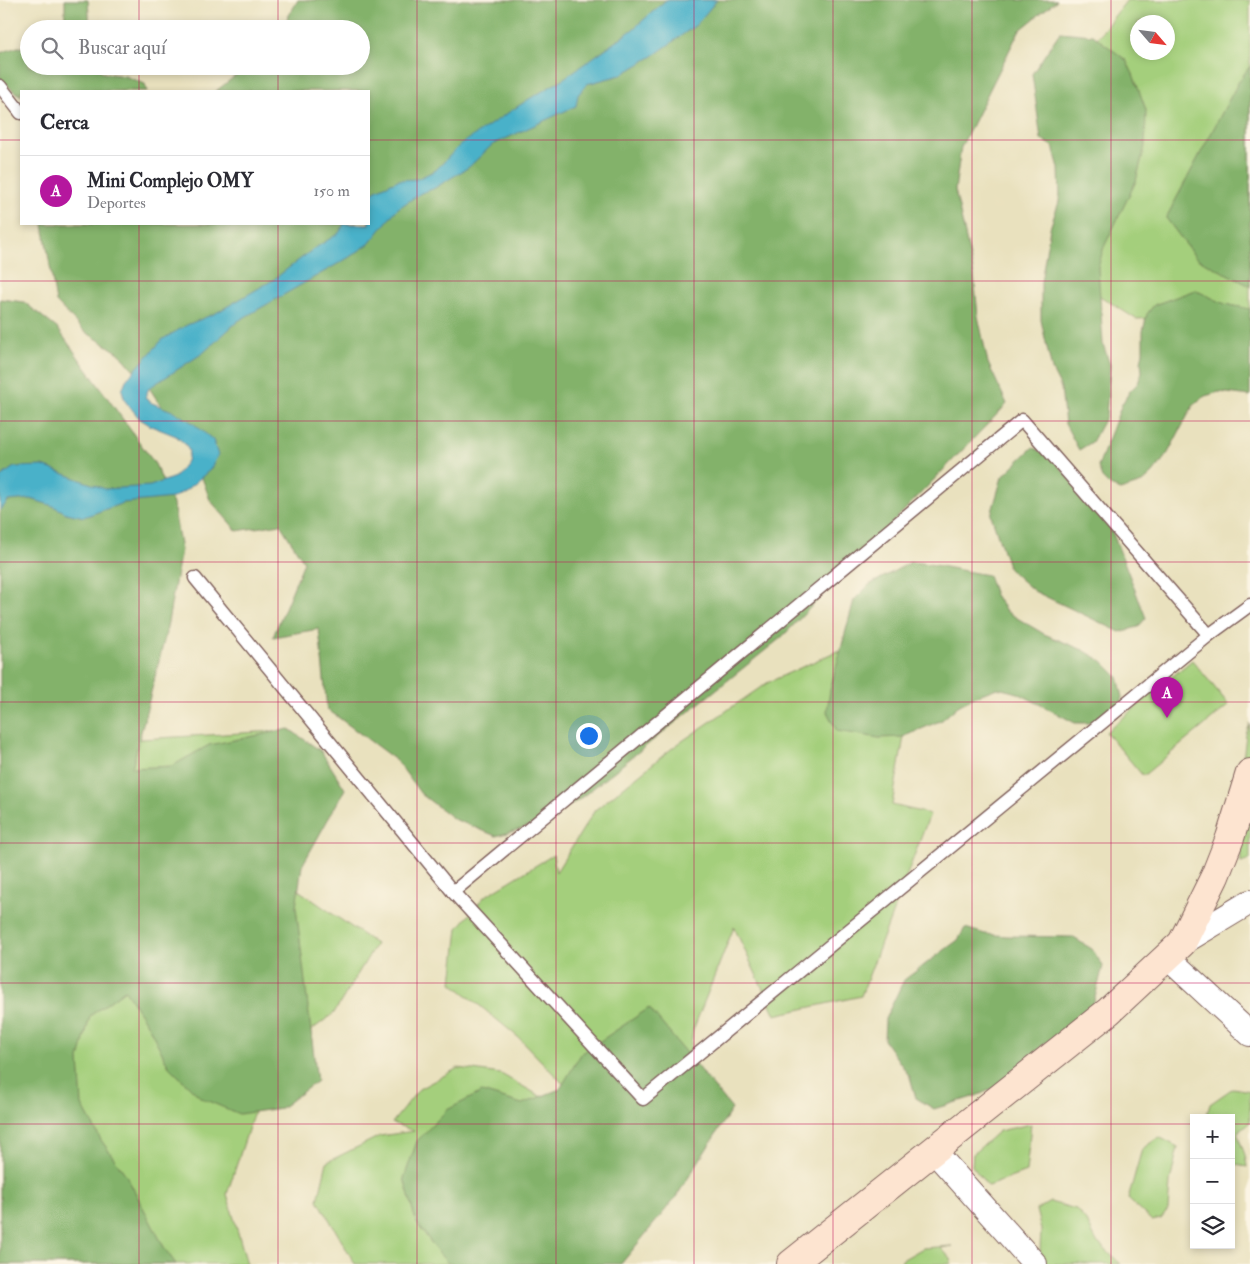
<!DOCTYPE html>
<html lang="es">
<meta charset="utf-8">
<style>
body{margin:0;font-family:"IM FELL Double Pica",serif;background:#f7f7f7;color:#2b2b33}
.controls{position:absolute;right:15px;bottom:15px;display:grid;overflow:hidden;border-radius:0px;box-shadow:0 2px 8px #0003}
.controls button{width:45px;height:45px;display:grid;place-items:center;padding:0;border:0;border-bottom:1px solid #e1e1e2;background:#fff;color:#2b2b33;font:25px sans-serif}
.compass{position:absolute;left:1130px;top:15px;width:45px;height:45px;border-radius:50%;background:#fff;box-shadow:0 2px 8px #0003;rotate:118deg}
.you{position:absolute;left:588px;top:735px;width:18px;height:18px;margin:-12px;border:4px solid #fff;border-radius:50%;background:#1a73e8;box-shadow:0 0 0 8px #1a73e833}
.badge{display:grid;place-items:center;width:32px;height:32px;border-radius:50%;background:#b5179e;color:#fff;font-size:16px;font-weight:700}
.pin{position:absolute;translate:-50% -41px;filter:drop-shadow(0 1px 2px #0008)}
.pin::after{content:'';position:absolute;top:26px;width:18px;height:15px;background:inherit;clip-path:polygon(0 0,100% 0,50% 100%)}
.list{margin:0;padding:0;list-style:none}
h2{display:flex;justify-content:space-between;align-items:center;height:65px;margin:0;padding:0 20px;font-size:21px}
h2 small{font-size:16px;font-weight:400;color:#7c7c81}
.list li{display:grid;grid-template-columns:32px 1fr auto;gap:15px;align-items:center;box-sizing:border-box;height:70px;padding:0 20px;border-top:1px solid #e1e1e2}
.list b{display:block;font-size:19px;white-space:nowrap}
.list p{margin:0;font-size:16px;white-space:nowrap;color:#7c7c81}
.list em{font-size:16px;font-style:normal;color:#7c7c81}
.icon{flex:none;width:28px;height:28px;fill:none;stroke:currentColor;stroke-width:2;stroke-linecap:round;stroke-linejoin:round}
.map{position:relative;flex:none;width:1250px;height:1264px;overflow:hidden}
.search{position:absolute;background:#fff;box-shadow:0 2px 8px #0003;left:20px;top:20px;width:350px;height:55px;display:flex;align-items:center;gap:12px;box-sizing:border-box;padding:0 18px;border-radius:28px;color:#7c7c81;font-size:19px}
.panel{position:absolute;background:#fff;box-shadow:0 2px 8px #0003;left:20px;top:90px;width:350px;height:135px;border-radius:0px}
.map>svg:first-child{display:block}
</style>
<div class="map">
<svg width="1250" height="1264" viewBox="0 0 1250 1264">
<rect width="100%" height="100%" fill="#fcf5e5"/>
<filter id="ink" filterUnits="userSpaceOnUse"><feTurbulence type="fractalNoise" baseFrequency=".02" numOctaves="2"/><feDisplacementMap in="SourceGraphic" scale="10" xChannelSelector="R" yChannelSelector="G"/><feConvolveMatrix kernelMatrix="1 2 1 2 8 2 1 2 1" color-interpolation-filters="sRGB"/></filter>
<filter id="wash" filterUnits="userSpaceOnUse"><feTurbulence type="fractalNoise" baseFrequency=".0096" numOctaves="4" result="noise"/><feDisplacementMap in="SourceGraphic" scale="20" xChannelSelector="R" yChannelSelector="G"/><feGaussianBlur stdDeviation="1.12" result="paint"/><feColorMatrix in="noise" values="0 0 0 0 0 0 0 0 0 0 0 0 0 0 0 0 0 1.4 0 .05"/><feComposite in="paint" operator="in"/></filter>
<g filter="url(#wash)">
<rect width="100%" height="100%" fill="#e9e1be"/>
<g fill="#a4cf7b" stroke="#777753" fill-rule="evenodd">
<path d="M1127,0H1250V314L1136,319L1050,264L1079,61ZM1138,22H1168V52H1138Z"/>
<polygon points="837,651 910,661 914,680 892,805 930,814 861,996 775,1015 734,927 693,1030 675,1150 600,1122 518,1037 452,983 458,928 484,897 553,855 556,872 595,810 675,746 767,683"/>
<polygon points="1192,660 1229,705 1143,776 1106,732"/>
<polygon points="1250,724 1250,860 1241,863 1238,772 1244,752 1246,734"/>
<polygon points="291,730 311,748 281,878 376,944 334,1013 300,1039 254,1112 227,1194 247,1264 0,1264 92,742"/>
<polygon points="458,1068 501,1074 556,1105 559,1264 355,1264 318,1200 327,1162 380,1136 414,1131 392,1123 419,1089"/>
<polygon points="1233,1088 1250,1091 1250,1122 1237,1133 1245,1155 1247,1167 1231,1164 1231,1118 1206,1118 1210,1104"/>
<polygon points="1031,1124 1026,1172 988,1186 972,1166 973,1154 999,1131"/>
<polygon points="1159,1137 1178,1147 1170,1182 1168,1210 1161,1219 1152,1221 1128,1199 1142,1149"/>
<polygon points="1050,1202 1076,1209 1087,1222 1097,1242 1121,1264 1044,1264 1040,1250 1041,1230 1036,1210"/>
<polygon points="952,1246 941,1248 950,1258 951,1264 901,1264 902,1260 923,1248"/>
</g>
<g fill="#83b26b" stroke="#66684b">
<polygon points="65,0 88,0 90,29 62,29 65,16"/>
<polygon points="298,0 1057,0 1019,31 961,147 955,190 974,275 978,316 988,363 1007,404 782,637 577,801 539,824 496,836 454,819 421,794 397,761 327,709 319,629 273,637 304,562 280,524 237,531 210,500 195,458 148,386 119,353 84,331 56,302 43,224 369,224 369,91 216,91 248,66 361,66 361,29 281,29"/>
<polygon points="1060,32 1093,35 1126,60 1133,74 1146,110 1145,146 1136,181 1104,247 1098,267 1103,344 1110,365 1106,416 1092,442 1079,450 1065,424 1061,388 1052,370 1041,320 1041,282 1050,228 1060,199 1059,168 1053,146 1041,139 1032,74"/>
<polygon points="18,47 29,48 29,66 95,66 104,73 125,76 145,84 147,91 21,91 21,96 0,80 0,53"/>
<polygon points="1250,66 1250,286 1196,258 1166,218 1239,81"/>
<polygon points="1195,290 1225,304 1250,309 1250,396 1219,392 1205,396 1195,403 1189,413 1168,453 1153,473 1142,483 1120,490 1110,486 1102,478 1098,467 1122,404 1130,391 1138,383 1142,372 1141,362 1143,352 1143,331 1147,314 1154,305"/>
<polygon points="0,299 24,302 58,329 155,464 173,504 181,550 166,633 132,768 172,766 209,745 289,729 321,751 345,789 302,866 296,907 317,1081 281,1108 239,1114 201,1098 169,1067 150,1029 125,990 90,1016 79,1059 82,1105 101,1140 126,1175 165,1249 176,1264 0,1264"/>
<polygon points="1033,447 1053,459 1110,526 1146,618 1138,627 1120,632 1034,591 1009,569 991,515 1002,477"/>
<path d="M911,562C937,564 962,571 988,575L995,595L1007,612L1044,634L1083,650L1102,661L1118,677L1123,697L1117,716L1097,723H1075L1018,693L997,688L976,696L958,706L942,720L903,737L879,738L837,731L827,712L830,690L854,600L869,585Z"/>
<polygon points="965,928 985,934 1007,936 1072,937 1092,949 1103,966 1092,1009 1076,1023 1042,1046 1013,1080 976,1096 934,1109 916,1098 910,1077 884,1040 885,1019 904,980 958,940"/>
<polygon points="649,1008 732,1109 676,1197 621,1264 449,1264 441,1256 416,1222 404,1178 417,1141 447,1110 482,1092 522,1104 560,1089 581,1054"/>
</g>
<polygon fill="#4ab1c9" stroke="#4a687a" points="666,0 717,0 696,25 653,56 621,75 587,84 578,95 576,106 492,145 469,167 433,189 421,193 397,209 369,244 348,258 238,321 203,353 149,388 145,398 152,403 175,412 193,423 213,440 218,455 210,470 186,490 173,498 123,503 84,517 66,513 53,506 31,499 8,501 0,511 0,477 14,467 43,466 105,489 150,486 175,477 187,461 189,451 185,444 176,436 151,426 140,419 125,401 122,390 126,380 163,339 187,325 216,313 273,280 312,250 339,233 344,224 369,224 369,195 376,190 398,180 417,179 436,170 461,144 529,99 560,81 632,30"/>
</g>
<g filter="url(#ink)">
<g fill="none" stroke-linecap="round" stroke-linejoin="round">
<g stroke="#82635e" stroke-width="15">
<g id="service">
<polyline points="0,86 21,113"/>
<polyline points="195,578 453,892 643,1099 1209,635 1250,605"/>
<polyline points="453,892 1022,420 1209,635"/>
</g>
</g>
<g stroke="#82635e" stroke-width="26">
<g id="minor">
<polyline points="1182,943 1250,902"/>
<polyline points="1167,957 1250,1034"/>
<polyline points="933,1150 1035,1264"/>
</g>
</g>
<g stroke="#82635e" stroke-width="30">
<polyline id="secondary" points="791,1264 1109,1011 1182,943 1215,876 1230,838 1250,773"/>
</g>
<use href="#service" stroke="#fff" stroke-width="12"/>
<use href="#minor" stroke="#fff" stroke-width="24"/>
<use href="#secondary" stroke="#fde4d0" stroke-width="28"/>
</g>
</g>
<path fill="none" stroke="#c2185b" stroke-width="1" stroke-opacity="0.55" d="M139,0V29M278,0V29M417,0V1264M556,0V1264M694,0V1264M833,0V1264M972,0V1264M1111,0V1264M139,66V91M278,66V91M0,140H21M369,140H1250M139,224V1264M278,224V1264M0,281H1250M0,421H1250M0,562H1250M0,702H1250M0,843H1250M0,983H1250M0,1124H1194M1231,1124H1250"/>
</svg>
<div class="controls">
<button>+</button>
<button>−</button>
<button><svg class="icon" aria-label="layers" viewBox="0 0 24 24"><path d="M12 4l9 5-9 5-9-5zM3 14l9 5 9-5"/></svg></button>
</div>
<svg class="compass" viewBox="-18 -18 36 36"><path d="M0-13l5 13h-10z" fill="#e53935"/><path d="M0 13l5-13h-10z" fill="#7c7c81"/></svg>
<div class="you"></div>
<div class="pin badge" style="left:1167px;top:718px">A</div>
<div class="search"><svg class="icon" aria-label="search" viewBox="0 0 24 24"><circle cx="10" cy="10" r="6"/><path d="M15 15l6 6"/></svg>Buscar aquí</div>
<section class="panel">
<h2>Cerca<small></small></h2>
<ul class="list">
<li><span class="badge">A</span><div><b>Mini Complejo OMY</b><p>Deportes</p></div><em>150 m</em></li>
</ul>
</section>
</div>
